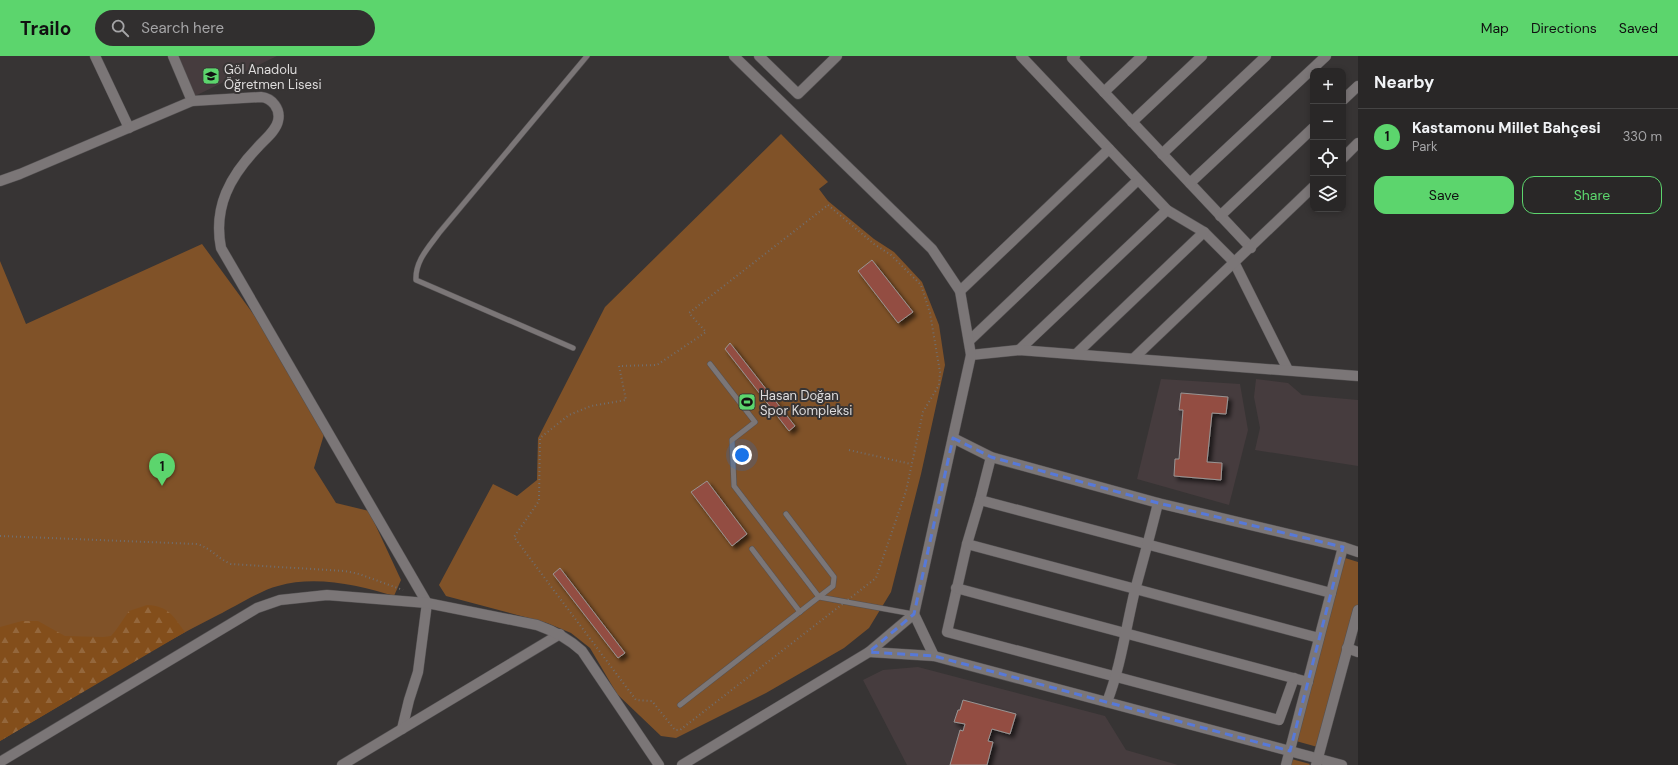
<!DOCTYPE html>
<meta charset="utf-8">
<style>
body{margin:0;font-family:"DM Sans",sans-serif;background:#312f2f;color:#f1f3f6}
.controls{position:absolute;right:12px;top:12px;display:grid;overflow:hidden;border-radius:8px;box-shadow:0 2px 6px #0003}
.controls button{width:36px;height:36px;display:grid;place-items:center;padding:0;border:0;border-bottom:1px solid #454444;background:#292727;color:#f1f3f6;font:20px sans-serif}
.you{position:absolute;left:742px;top:399px;width:14px;height:14px;margin:-10px;border:3px solid #fff;border-radius:50%;background:#1a73e8;box-shadow:0 0 0 6px #1a73e833}
.badge{display:grid;place-items:center;width:26px;height:26px;border-radius:50%;background:#5cd56d;color:#111;font-size:13px;font-weight:700}
.pin{position:absolute;translate:-50% -33px;filter:drop-shadow(0 1px 2px #0008)}
.pin::after{content:'';position:absolute;top:21px;width:14px;height:12px;background:inherit;clip-path:polygon(0 0,100% 0,50% 100%)}
.list{margin:0;padding:0;list-style:none}
h2{display:flex;justify-content:space-between;align-items:center;height:52px;margin:0;padding:0 16px;font-size:17px}
h2 small{font-size:13px;font-weight:400;color:#a5a5a7}
.list li{display:grid;grid-template-columns:26px 1fr auto;gap:12px;align-items:center;box-sizing:border-box;height:56px;padding:0 16px;border-top:1px solid #454444}
.list b{display:block;font-size:15px;white-space:nowrap}
.list p{margin:0;font-size:13px;white-space:nowrap;color:#a5a5a7}
.list em{font-size:13px;font-style:normal;color:#a5a5a7}
.actions{display:flex;gap:8px;padding:12px 16px}
.actions a{flex:1;padding:9px 0;border:1px solid #5cd56d;border-radius:12px;text-align:center;font-size:14px;color:#5cd56d}
.actions .main{background:#5cd56d;color:#111}
.icon{flex:none;width:22px;height:22px;fill:none;stroke:currentColor;stroke-width:2;stroke-linecap:round;stroke-linejoin:round}
.map{position:relative;flex:none;width:1358px;height:709px;overflow:hidden}
header{display:flex;align-items:center;gap:24px;box-sizing:border-box;height:56px;padding:0 20px;background:#5cd56d;color:#111}
header strong{font-size:19px}
nav{display:flex;gap:22px;margin-inline-start:auto;font-size:14px}
.search{width:280px;height:36px;background:#312f2f;display:flex;align-items:center;gap:10px;box-sizing:border-box;padding:0 14px;border-radius:22px;color:#a5a5a7;font-size:15px}
main{display:flex}
aside{flex:1;background:#292727}
.map>svg:first-child{display:block}
</style>
<header>
<strong>Trailo</strong>
<div class="search"><svg class="icon" aria-label="search" viewBox="0 0 24 24"><circle cx="10" cy="10" r="6"/><path d="M15 15l6 6"/></svg>Search here</div>
<nav><a>Map</a><a>Directions</a><a>Saved</a></nav>
</header>
<main>
<div class="map">
<svg width="1358" height="709" viewBox="0 0 1358 709">
<defs>
<pattern id="forest-firs" width="22" height="20" patternUnits="userSpaceOnUse"><rect width="22" height="20" fill="#834e1b"/><path d="M5 1l3.5 6h-7zM16 11l3.5 6h-7z" fill="#94673c"/></pattern>
<filter id="shadow"><feDropShadow dx="3.5" dy="3.5" stdDeviation="2" flood-color="#0009"/></filter>
</defs>
<rect width="100%" height="100%" fill="#373434"/>
<g fill="#463c3e">
<polygon points="177,0 277,0 195,40"/>
<polygon points="1161,323 1240,328 1248,374 1229,449 1137,423"/>
<polygon points="1256,323 1288,327 1302,339 1358,344 1358,410 1255,394 1260,372 1254,341"/>
<polygon points="918,611 1105,660 1126,694 1178,709 907,709 863,624 883,614"/>
</g>
<g fill="#805228">
<polygon points="781,78 828,126 819,133 828,145 874,183 894,196 922,226 939,269 945,309 921,418 891,536 869,572 844,592 766,637 676,682 661,680 617,638 590,592 571,577 547,567 446,540 439,529 493,428 517,440 537,424 538,382 605,251"/>
<path d="M202,188L257,263L325,375L314,412L336,447L369,455L401,524L394,540C359,529 315,519 278,530C261,534 235,551 218,559C143,597 72,643 0,685V205L26,268Z"/>
<polygon points="1345,502 1358,506 1358,553 1321,692 1296,685"/>
<polygon points="1284,701 1310,708 1309,709 1281,709"/>
</g>
<path fill="url(#forest-firs)" d="M147,549C169,550 173,560 185,576L0,685V571L22,565H38L65,580L103,581L111,580L116,574L129,555Z"/>
<g fill="#934e42" stroke="#999493" filter="url(#shadow)">
<polygon points="872,204 913,256 898,267 858,215"/>
<polygon points="730,287 795,370 789,375 725,293"/>
<polygon points="1181,337 1228,341 1226,358 1212,357 1207,406 1222,407 1221,424 1174,420 1175,403 1179,403 1183,354 1179,354"/>
<polygon points="707,425 747,478 732,490 691,436"/>
<polygon points="560,512 625,597 618,602 553,518"/>
<polygon points="963,644 1016,658 1010,678 992,673 988,685 993,686 987,709 950,709 960,674 963,675 965,668 954,666 958,654 960,654"/>
</g>
<g fill="none" stroke-linecap="round" stroke-linejoin="round">
<g stroke="#545152" stroke-width="6">
<g id="lane">
<path d="M573,292L416,224C415,205 429,191 439,177L587,0"/>
<polyline points="710,308 755,366 732,384 734,430 819,541 913,558"/>
<polyline points="752,493 800,556"/>
<polyline points="680,649 833,530 834,521 786,458"/>
</g>
</g>
<g stroke="#545152" stroke-width="11">
<g id="street">
<polyline points="95,0 129,72"/>
<polyline points="173,0 192,45"/>
<polyline points="759,0 798,38 837,0"/>
<polyline points="1021,0 1167,154 1204,176 1234,206 1288,314"/>
<polyline points="1075,0 1072,2 1251,192"/>
<polyline points="1104,36 1142,0"/>
<polyline points="1343,44 1358,30"/>
<polyline points="1132,66 1202,0"/>
<polyline points="1162,98 1266,0"/>
<polyline points="1343,102 1358,87"/>
<path d="M0,125L20,118L192,45L261,41C272,42 281,53 278,65C276,75 264,84 258,91C230,120 213,151 221,192L427,547L418,616L409,644L402,673"/>
<polyline points="1190,127 1326,0"/>
<polyline points="1220,160 1313,72"/>
<polyline points="960,235 1109,93"/>
<polyline points="969,285 1138,124"/>
<polyline points="1019,294 1167,154"/>
<polyline points="1076,298 1204,176"/>
<polyline points="971,299 1019,294 1358,320"/>
<polyline points="1134,302 1313,131"/>
<polyline points="953,382 991,401 1158,447 1343,491 1358,496"/>
<polyline points="991,401 980,444 967,488 947,576 1279,664 1294,622"/>
<polyline points="980,444 1331,537"/>
<polyline points="967,488 1319,582"/>
<polyline points="956,532 1308,626"/>
<polyline points="914,558 934,600"/>
<polyline points="1347,592 1358,596"/>
<polyline points="869,596 934,600 1342,709"/>
<path d="M1107,646C1121,610 1126,571 1135,534C1143,505 1151,476 1158,447"/>
<polyline points="342,709 560,578"/>
<polyline points="1286,709 1343,491"/>
<polyline points="1316,709 1358,554"/>
</g>
</g>
<g stroke="#545152" stroke-width="11">
<g id="secondary">
<path d="M0,706L257,552L280,544L327,539L427,547L537,569C554,575 568,582 582,595L659,709"/>
<polyline points="682,709 869,596 914,558 971,299 960,235 932,193 734,0"/>
</g>
</g>
<g stroke="#706e6e" stroke-width="2" stroke-dasharray="1 3" stroke-linecap="butt">
<polygon points="828,149 874,188 891,199 921,229 930,257 940,316 939,329 923,356 906,435 876,522 680,674 675,674 652,645 636,644 514,481 539,445 540,382 569,359 591,350 626,344 619,310 657,309 706,276 689,257"/>
<polyline points="849,394 911,408"/>
<path d="M0,480L197,488C211,492 218,503 231,508L345,515L359,518L403,534"/>
</g>
<use href="#lane" stroke="#7b7677" stroke-width="5"/>
<use href="#street" stroke="#7b7677" stroke-width="10"/>
<use href="#secondary" stroke="#7b7677" stroke-width="10"/>
</g>
<path fill="none" stroke="#5779d9" stroke-width="3" stroke-dasharray="8 5" stroke-linejoin="round" d="M953,382L991,401L1158,447L1343,491L1290,695L934,600L869,596L914,558Z"/>
<defs>
<g id="school-square" transform="scale(0.9)"><rect x="-9" y="-9" width="18" height="18" rx="4" fill="#5cd56d" stroke="#373434"/><path d="M0-5L7-2L0 1L-7-2ZM-4 1L0 2.5L4 1V4Q0 6-4 4Z" fill="#111"/></g>
<g id="stadium-square" transform="scale(0.9)"><rect x="-9" y="-9" width="18" height="18" rx="4" fill="#5cd56d" stroke="#373434"/><path d="M0-5a6.5 5 0 1 0 0 10a6.5 5 0 1 0 0-10ZM-3.5-1.8h7v3.6h-7Z" fill="#111"/></g>
</defs>
<g fill-rule="evenodd">
<use href="#school-square" x="211" y="20"/>
<use href="#stadium-square" x="747" y="346"/>
</g>
<g text-anchor="middle" stroke-width="4" stroke-linejoin="round" paint-order="stroke">
<g font-size="13" fill="#dedcdc" stroke="#373434" text-anchor="start">
<text x="224" y="18">Göl Anadolu<tspan x="224" dy="15">Öğretmen Lisesi</tspan></text>
<text x="760" y="344">Hasan Doğan<tspan x="760" dy="15">Spor Kompleksi</tspan></text>
</g>
</g>
</svg>
<div class="controls">
<button>+</button>
<button>−</button>
<button><svg class="icon" aria-label="locate" viewBox="0 0 24 24"><circle cx="12" cy="12" r="6"/><path d="M12 2v4M12 18v4M2 12h4M18 12h4"/></svg></button>
<button><svg class="icon" aria-label="layers" viewBox="0 0 24 24"><path d="M12 4l9 5-9 5-9-5zM3 14l9 5 9-5"/></svg></button>
</div>
<div class="you"></div>
<div class="pin badge" style="left:162px;top:430px">1</div>
</div>
<aside>
<h2>Nearby<small></small></h2>
<ul class="list">
<li><span class="badge">1</span><div><b>Kastamonu Millet Bahçesi</b><p>Park</p></div><em>330 m</em></li>
</ul>
<div class="actions"><a class="main">Save</a><a>Share</a></div>
</aside>
</main>
